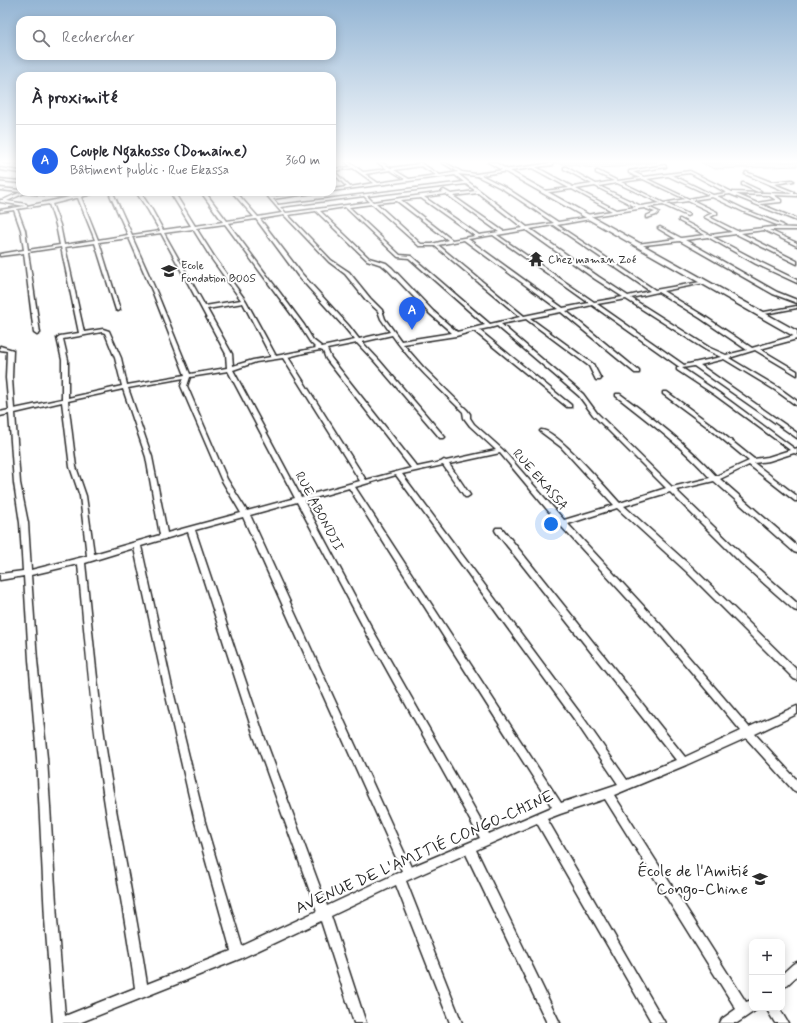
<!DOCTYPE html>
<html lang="fr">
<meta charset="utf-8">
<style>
body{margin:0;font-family:Mynerve,sans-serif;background:#f7f7f7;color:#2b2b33}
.controls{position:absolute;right:12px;bottom:12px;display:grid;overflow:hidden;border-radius:8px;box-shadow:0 2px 10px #0003}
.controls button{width:36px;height:36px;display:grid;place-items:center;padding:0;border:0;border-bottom:1px solid #e1e1e2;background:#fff;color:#2b2b33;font:20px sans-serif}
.you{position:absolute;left:551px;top:524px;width:14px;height:14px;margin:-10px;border:3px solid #fff;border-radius:50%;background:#1a73e8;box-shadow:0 0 0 6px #1a73e833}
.badge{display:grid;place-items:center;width:26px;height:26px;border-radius:50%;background:#2563eb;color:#fff;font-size:13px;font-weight:700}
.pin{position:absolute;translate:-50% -33px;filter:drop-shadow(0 1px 2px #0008)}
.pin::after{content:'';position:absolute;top:21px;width:14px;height:12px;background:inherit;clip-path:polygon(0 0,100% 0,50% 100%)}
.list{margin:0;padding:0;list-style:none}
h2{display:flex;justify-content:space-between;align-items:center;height:52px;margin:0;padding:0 16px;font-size:17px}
h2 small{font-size:13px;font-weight:400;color:#7c7c81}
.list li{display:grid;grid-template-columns:26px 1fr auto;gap:12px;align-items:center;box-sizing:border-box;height:72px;padding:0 16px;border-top:1px solid #e1e1e2}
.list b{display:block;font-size:15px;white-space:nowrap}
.list p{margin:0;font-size:13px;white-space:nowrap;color:#7c7c81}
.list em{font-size:13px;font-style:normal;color:#7c7c81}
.icon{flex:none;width:22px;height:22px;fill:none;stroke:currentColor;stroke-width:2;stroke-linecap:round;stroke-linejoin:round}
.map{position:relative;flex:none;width:797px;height:1023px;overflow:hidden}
.search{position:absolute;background:#fff;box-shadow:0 2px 10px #0003;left:16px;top:16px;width:320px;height:44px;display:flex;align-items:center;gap:10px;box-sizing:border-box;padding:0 14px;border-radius:12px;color:#7c7c81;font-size:15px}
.panel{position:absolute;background:#fff;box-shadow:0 2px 10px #0003;left:16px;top:72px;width:320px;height:124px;border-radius:12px}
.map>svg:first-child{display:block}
</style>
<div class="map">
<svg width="797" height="1023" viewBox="0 0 797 1023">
<rect width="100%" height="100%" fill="#fff"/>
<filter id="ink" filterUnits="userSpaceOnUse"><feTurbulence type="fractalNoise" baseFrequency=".025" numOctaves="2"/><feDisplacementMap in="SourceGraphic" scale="8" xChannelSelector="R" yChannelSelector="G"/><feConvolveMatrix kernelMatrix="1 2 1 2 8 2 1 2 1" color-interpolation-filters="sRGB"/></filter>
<g filter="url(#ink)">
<g fill="#e0e0e0" stroke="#868686">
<polygon points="547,162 657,162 619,167 594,168"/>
<polygon points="700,162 797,162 797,166 715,169"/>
</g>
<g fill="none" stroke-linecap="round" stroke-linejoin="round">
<g stroke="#2b2b2b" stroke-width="3">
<g id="street">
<polygon points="3,162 20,162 20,164 5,163"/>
<path d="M346,162H349L363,172L387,169L377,162H380L391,168L419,164L417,163L419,162L440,175L458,172L441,162H444L462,172L476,174L552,163L553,165L536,167L573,187L592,184L564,169V167H566L596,184L614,181L596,173V171H598L618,181L640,178L629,173V171L665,165L666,167L633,172L644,177L690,171L732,192L792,194L745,174L746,172L771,182L792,180L794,181L774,184L794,192V194H797V196L774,195L781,200V202L760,204L797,219V221L730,194L717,196L746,210L783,225L784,226L782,227L744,212L712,197L692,200L717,212V214L709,217L737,231L772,227L797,228V230H769L797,243V246L764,230L741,233L797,261V264L736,234L713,237L760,262L797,280V283L756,264L708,237L685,240L777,292L797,300V303L773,294L680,241L636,246L635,245L637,244L676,239L659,229L658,228L660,227L681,238L705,235L679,221V219H680L710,235L732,232L704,217L713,213L688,201L667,204L688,214L689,215L687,216L663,205L648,207L659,212L656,215L647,218H646V216L655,212L644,208L587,217L585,216L586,215L612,211L572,189L543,193L544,191L569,188L532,168L481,175L505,187L558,222L591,217L592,218L590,219L557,225L655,290L706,281V283H704L663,291L704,316L752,348L797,335V339L760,349L797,371V375L755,350L729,358L779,388L797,401V406L775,390L724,359L700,365L797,433V438L694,366L682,368L719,393L795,449L797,448V454L794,453L769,461L754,463L797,496V501H795L749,465L720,479L797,546V553L794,552L714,481L676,490L747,559L797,603V611L794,610L741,563L670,492L624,506L693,568L797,670V680L794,679L687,572L617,508L568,524L662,626L749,727L797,706V714L755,734L797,780V792L793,790L746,738L686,765L614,795L746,1002L752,1000V1008H757L756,1010L737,1023H720L722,1019L736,1009L605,799L560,814L547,819L665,1023H652L537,823L476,850L560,1023H547L466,854L406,881L462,1023H450L396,885L331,916L366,1023H354L321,921L242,958L79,1023H53L45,919L37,758L29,660L24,576L0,580V574L23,571L20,523L14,483L9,414L0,416V412L9,410L6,378L7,351L0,350V346L13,350L12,378L14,409L62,399V360L57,338L60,336L79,333L61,247L28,252L40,333L37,335L34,333L24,253L0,256V254L24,250L21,230L14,210L0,212V210L25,206L0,202V200H3L21,192H36L76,196L92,192H98L81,197L98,240L128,235L110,195L112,194L114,195L132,235L160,231L148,210L136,192H140L152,210L163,230L191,226L170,192H174L195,226L223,222L201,192H205L227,221L254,217L232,192H236L258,217L282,213L264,192H268L272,197L310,192H320L273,199L278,205L464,182L455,175L332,191V189L347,187L332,172V169L351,167ZM421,166L436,175L409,179L394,170ZM353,168L374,183L350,187L334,171ZM390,170L405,179L378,183L365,174ZM690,173L727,193L713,195L672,175ZM458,174L477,176L503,189L554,223L527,227ZM668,176L709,195L689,199L647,179ZM643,179L685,199L664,203L621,182ZM617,183L660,203L641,206L599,186ZM466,184L476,191L451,194L444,190L442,191L444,192L373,202L367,196ZM595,186L636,207L616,210L576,189ZM25,193L70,197L27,206L26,204L7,201ZM478,193L523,228L503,231L453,196ZM446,194L499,232L479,235L424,197ZM736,194L768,195L776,200L757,203ZM364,196L370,202L286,213L280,207ZM76,198H78L95,240L64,245L60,225L52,204ZM421,198L475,236L452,240L401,200ZM397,201L448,240L432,244H421L376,203ZM49,204L56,225L60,245L28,250L25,230L17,209ZM372,204L419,246H435L520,317L490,324L411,256L400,255L349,207ZM345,207L398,257L409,258L485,325L457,332L433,311L392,268L386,263L369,258L320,211ZM316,211L367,260L382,265L388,270L429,313L452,333L401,341L385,319L382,310L370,298L349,272L331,260L288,215ZM284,215L329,262L345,274L366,300L378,311L381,319L390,332L359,339L349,326L302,274L260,219ZM256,219L298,276L345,328L355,340L322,347L313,340L304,325L228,223ZM225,224L300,326L310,342L316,348L276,356L246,301L215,258L196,228ZM553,225L650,291L628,296L599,277L530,229ZM193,229L211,258L241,300L205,306L164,233ZM526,230L595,279L623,297L594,302L497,235ZM161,233L226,354L227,368L190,374L157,293L132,237ZM493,235L589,303L563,308L468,239ZM129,238L153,293L185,375L127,385L121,358L109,331L103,329L84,332L65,247L95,243L116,310L118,311L120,310L99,242ZM464,240L558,309L524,316L438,245ZM658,292L700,318L747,350L726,355L710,348L631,298ZM626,299L706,350L721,357L684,365L597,304ZM243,303L271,357L253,360L233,366L232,354L207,309ZM592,305L681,368H677V370L715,395L790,450L768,457L754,459L713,426L667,392H663V394L709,428L749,461L716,476C688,445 654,419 620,394H616V396C649,422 683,447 710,478L672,487L597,413L583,394L501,324L526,319L589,366L596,380H600L601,379L593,364L530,318L561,312L635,373H639V371L566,311ZM497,326L579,396L593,415L666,488L620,503C608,490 555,428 541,430L540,431L541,432L561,447L614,505L564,520L503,450L474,424L470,418V414L467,410L423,367L403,344L456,336L474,331L567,407H571V405L479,330L488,328H490ZM102,332L105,333L115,358L122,386L68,398V360L63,339ZM392,335C411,363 438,387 463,412L464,418L470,426L496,450L446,461L444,460L441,462L417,467L331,358L327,349L357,343L375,362L440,438H444L445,437L444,436L379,360L362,342ZM320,350L323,351L326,359L411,468L366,480L288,357L304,353ZM283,358L360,481L301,497L233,370L256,362ZM228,371L295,498L247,511L227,479L187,386L190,377ZM184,378L181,386L221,479L241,513L167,533L152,457L128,388ZM123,389L146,457L160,535L94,554L86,496L76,467L68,401ZM62,402L70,467L80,496L87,556L31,570L28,523L20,483L15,413ZM500,453L560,525L656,630L741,731L685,757L502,528H496L495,530L496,532L676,760L627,780L580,713L402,474L443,465L465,497H467L470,495L449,464ZM396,475L574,719L618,784L561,803L355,487ZM349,488L552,807L489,834L374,632L304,501ZM297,502L368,636L480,838L411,867L250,515ZM243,517L402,871L327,906L264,736L195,530ZM188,532L254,736L317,911L242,946L205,822L172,687L141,546ZM134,548L164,687L195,822L231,951L147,984C137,917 123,852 112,786C99,712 93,637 85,563ZM78,564C85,638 91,712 102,785C112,853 126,920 135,988L65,1016L57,919L47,758L37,660L31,575Z"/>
<polygon points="0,168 20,171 20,173 0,170"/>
<polygon points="0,179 20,181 20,183 0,181"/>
<polygon points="742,183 744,183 761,191 758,192 742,185"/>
<polygon points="0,188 20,190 20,192 0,190"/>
<polygon points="797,306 797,308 759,315 757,314 759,313"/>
<polygon points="797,962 797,976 786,986 782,988 782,974 793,964"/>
<polygon points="766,1008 779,1008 788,1023 775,1023"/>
</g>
</g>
<g stroke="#2b2b2b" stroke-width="3">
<polygon id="highway" points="488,162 494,162 797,331 797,338"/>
</g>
<use href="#street" fill="#fff" fill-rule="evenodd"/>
<use href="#highway" fill="#fff" fill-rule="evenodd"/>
</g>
</g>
<linearGradient id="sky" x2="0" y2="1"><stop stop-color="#94b5d4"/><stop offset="0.53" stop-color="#fff"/><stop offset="1" stop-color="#fff" stop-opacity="0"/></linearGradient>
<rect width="797" height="305" fill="url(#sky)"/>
<defs>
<g id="temple-bare" transform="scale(1.2)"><path d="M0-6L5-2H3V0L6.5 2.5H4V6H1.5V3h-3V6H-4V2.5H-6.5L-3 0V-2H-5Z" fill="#2b2b2b" stroke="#fff" stroke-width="2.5" paint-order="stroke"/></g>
<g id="school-bare" transform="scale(1.2)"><path d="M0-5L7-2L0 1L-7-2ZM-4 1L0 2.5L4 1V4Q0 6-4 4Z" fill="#2b2b2b" stroke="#fff" stroke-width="2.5" paint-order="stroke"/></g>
<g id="university-bare" transform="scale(1.2)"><path d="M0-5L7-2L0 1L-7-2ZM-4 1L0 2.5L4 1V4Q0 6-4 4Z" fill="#2b2b2b" stroke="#fff" stroke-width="2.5" paint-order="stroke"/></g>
</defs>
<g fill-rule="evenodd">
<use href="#temple-bare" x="536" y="259"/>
<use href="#school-bare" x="169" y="271"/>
<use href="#university-bare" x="760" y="879"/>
</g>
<g text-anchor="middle" stroke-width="4" stroke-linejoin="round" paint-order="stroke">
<g font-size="11" fill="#2b2b2b" stroke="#fff" text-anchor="start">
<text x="548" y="263">Chez maman Zoé</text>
<text x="181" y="269">Ecole<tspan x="181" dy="13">Fondation BOOS</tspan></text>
</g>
<g font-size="13" fill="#2b2b2b" stroke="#fff">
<text transform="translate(541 479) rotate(49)" y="5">RUE EKASSA</text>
<text transform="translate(320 511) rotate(62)" y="5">RUE ABONDJI</text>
</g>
<g font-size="16" fill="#2b2b2b" stroke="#fff">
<text transform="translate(424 851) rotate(-24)" y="6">AVENUE DE L'AMITIÉ CONGO-CHINE</text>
</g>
<g font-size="16" fill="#2b2b2b" stroke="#fff" text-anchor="end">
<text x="748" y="876">École de l'Amitié<tspan x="748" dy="18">Congo-Chine</tspan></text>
</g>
</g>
</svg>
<div class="controls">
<button>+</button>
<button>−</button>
</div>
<div class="you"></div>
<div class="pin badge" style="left:412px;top:330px">A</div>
<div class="search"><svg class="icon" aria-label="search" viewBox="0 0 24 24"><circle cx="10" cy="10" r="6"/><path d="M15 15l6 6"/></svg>Rechercher</div>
<section class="panel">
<h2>À proximité<small></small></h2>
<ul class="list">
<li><span class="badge">A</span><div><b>Couple Ngakosso (Domaine)</b><p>Bâtiment public · Rue Ekassa</p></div><em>360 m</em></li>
</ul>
</section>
</div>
